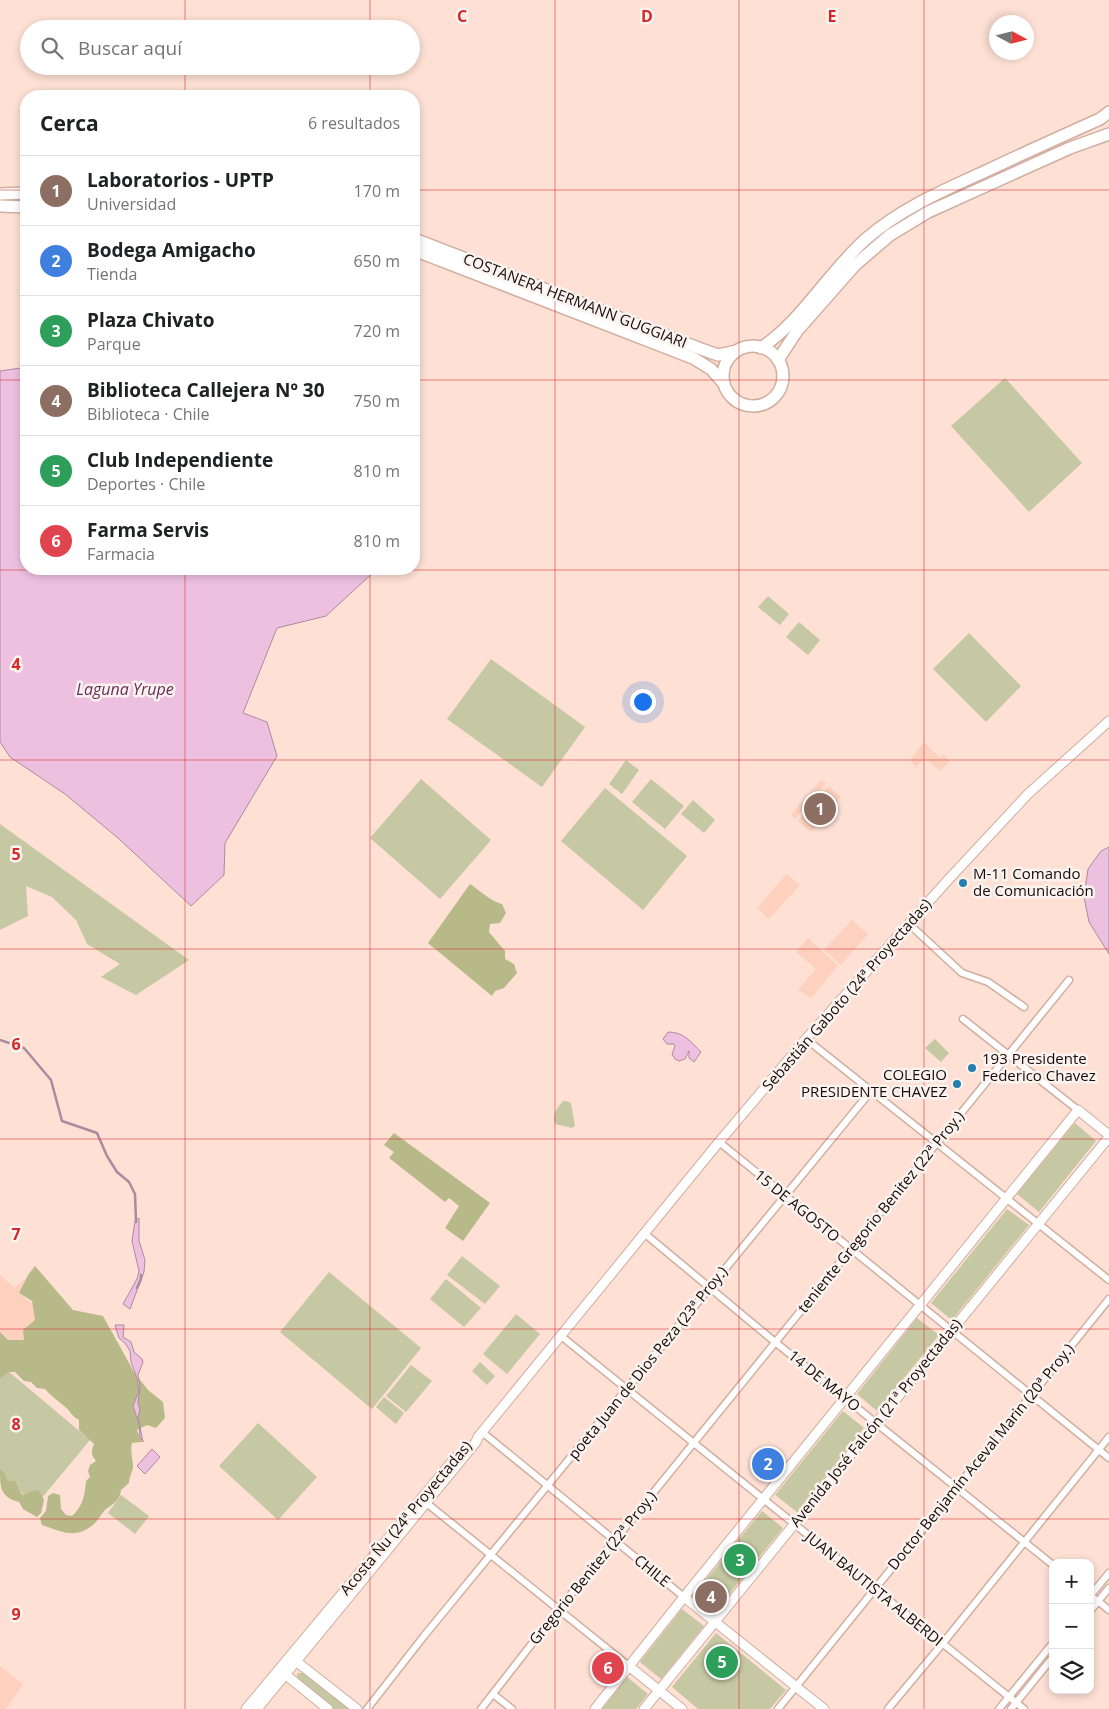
<!DOCTYPE html>
<html lang="es">
<meta charset="utf-8">
<style>
body{margin:0;font-family:"Open Sans",sans-serif;background:#f6f6f6;color:#202124}
.controls{position:absolute;right:15px;bottom:15px;display:grid;overflow:hidden;border-radius:10px;box-shadow:0 2px 8px #0003}
.controls button{width:45px;height:45px;display:grid;place-items:center;padding:0;border:0;border-bottom:1px solid #e0e0e0;background:#fff;color:#202124;font:25px sans-serif}
.compass{position:absolute;left:989px;top:15px;width:45px;height:45px;border-radius:50%;background:#fff;box-shadow:0 2px 8px #0003;rotate:97deg}
.you{position:absolute;left:642px;top:701px;width:18px;height:18px;margin:-12px;border:4px solid #fff;border-radius:50%;background:#1a73e8;box-shadow:0 0 0 8px #1a73e833}
.badge{display:grid;place-items:center;width:32px;height:32px;border-radius:50%;background:#267eac;color:#fff;font-size:16px;font-weight:700}
.pin{position:absolute;translate:-50% -50%;border:2px solid #fff;box-shadow:0 1px 5px #0006}
.list{margin:0;padding:0;list-style:none}
h2{display:flex;justify-content:space-between;align-items:center;height:65px;margin:0;padding:0 20px;font-size:21px}
h2 small{font-size:16px;font-weight:400;color:#757577}
.list li{display:grid;grid-template-columns:32px 1fr auto;gap:15px;align-items:center;box-sizing:border-box;height:70px;padding:0 20px;border-top:1px solid #e0e0e0}
.list b{display:block;font-size:19px;white-space:nowrap}
.list p{margin:0;font-size:16px;white-space:nowrap;color:#757577}
.list em{font-size:16px;font-style:normal;color:#757577}
.icon{flex:none;width:28px;height:28px;fill:none;stroke:currentColor;stroke-width:2;stroke-linecap:round;stroke-linejoin:round}
.map{position:relative;flex:none;width:1109px;height:1709px;overflow:hidden}
.search{position:absolute;background:#fff;box-shadow:0 2px 8px #0003;left:20px;top:20px;width:400px;height:55px;display:flex;align-items:center;gap:12px;box-sizing:border-box;padding:0 18px;border-radius:28px;color:#757577;font-size:19px}
.panel{position:absolute;background:#fff;box-shadow:0 2px 8px #0003;left:20px;top:90px;width:400px;height:485px;border-radius:20px}
.map>svg:first-child{display:block}
</style>
<div class="map">
<svg width="1109" height="1709" viewBox="0 0 1109 1709">
<rect width="100%" height="100%" fill="#fee0d4"/>
<g fill="#fed1be">
<polygon points="924,742 940,758 943,754 950,761 940,771 925,758 916,767 910,760"/>
<polygon points="821,780 826,783 795,819 791,815"/>
<polygon points="829,786 841,797 811,832 798,821"/>
<polygon points="787,874 800,885 769,919 757,908"/>
<polygon points="852,920 868,934 841,965 824,950"/>
<polygon points="808,938 838,966 811,998 798,990 816,969 796,952"/>
<polygon points="0,1275 15,1288 24,1279 28,1283 19,1293 44,1314 15,1351 0,1339"/>
<polygon points="0,1666 23,1684 6,1709 0,1709"/>
</g>
<g fill="#c5c8a2">
<polygon points="1005,378 1082,463 1029,512 951,426"/>
<polygon points="768,596 789,614 780,625 758,607"/>
<polygon points="799,622 820,640 808,655 786,637"/>
<polygon points="969,633 1021,686 986,722 933,669"/>
<polygon points="491,659 585,727 542,787 447,719"/>
<polygon points="626,760 639,770 622,794 609,784"/>
<polygon points="421,779 491,840 440,899 370,838"/>
<polygon points="651,779 684,806 665,829 632,802"/>
<polygon points="605,788 687,856 643,910 561,841"/>
<polygon points="693,800 715,820 704,833 681,814"/>
<polygon points="0,824 189,960 136,995 101,977 120,964 87,944 76,920 52,897 26,886 28,916 0,930"/>
<polygon points="935,1039 949,1053 941,1062 925,1048"/>
<path d="M563,1101H566L571,1103L575,1126L572,1128L555,1124C551,1114 557,1109 563,1101Z"/>
<polygon points="1075,1123 1096,1141 1039,1212 1017,1194"/>
<polygon points="1007,1209 1029,1225 952,1320 931,1303"/>
<polygon points="462,1256 500,1286 485,1304 447,1275"/>
<polygon points="329,1272 421,1348 372,1409 280,1332"/>
<polygon points="446,1279 481,1308 464,1327 430,1299"/>
<polygon points="516,1314 540,1334 507,1374 483,1354"/>
<polygon points="917,1318 939,1335 877,1411 857,1394"/>
<polygon points="480,1362 495,1376 487,1385 472,1371"/>
<polygon points="411,1365 432,1381 406,1412 386,1396"/>
<polygon points="2,1366 90,1440 36,1505 0,1475 0,1369"/>
<polygon points="384,1397 404,1413 396,1424 376,1407"/>
<polygon points="843,1411 864,1428 797,1512 775,1495"/>
<polygon points="258,1423 317,1477 278,1520 219,1466"/>
<polygon points="121,1495 149,1516 135,1534 108,1513"/>
<polygon points="762,1511 783,1528 717,1609 696,1592"/>
<polygon points="682,1609 704,1626 661,1679 640,1662"/>
<polygon points="716,1633 786,1690 770,1709 698,1709 672,1687"/>
<polygon points="298,1673 303,1673 349,1709 333,1709 297,1680 297,1675"/>
<polygon points="627,1677 648,1694 636,1709 602,1709"/>
</g>
<g fill="#b7ba88">
<path d="M470,884C479,890 492,902 502,904L506,913L500,923L490,924L489,932L505,951V959L514,964L517,973L504,988L495,991L492,996L428,943Z"/>
<polygon points="394,1133 490,1203 463,1241 445,1228 459,1206 449,1198 445,1202 389,1158 394,1152 384,1145"/>
<path d="M35,1266L73,1310L103,1316L134,1372L148,1390L163,1402L165,1418L156,1428L147,1425L137,1430L142,1442L132,1443C130,1451 133,1459 133,1468C132,1473 129,1477 129,1483L121,1490C120,1501 112,1504 105,1510C101,1514 98,1521 93,1525C74,1540 61,1531 42,1525L40,1518L46,1511L48,1496L53,1493L60,1495L61,1509L66,1515L72,1516C83,1506 85,1494 86,1481L90,1477L88,1471L90,1465L96,1461C91,1455 91,1451 94,1444L79,1430V1420C69,1414 71,1411 64,1406C57,1400 51,1396 45,1389L37,1388L31,1382L24,1381L15,1372H9L1,1378L0,1377V1332L8,1340H24L23,1330L35,1320L32,1301L19,1293L28,1275Z"/>
<path d="M0,1469L6,1475L7,1481H15L20,1492L23,1495L35,1490L40,1492L44,1500L41,1513L37,1517L23,1509L19,1502C0,1497 0,1487 0,1469Z"/>
</g>
<g fill="#eec0e0" stroke="#ae8a9f">
<polygon points="26,362 26,569 377,569 326,616 277,628 243,713 267,722 277,756 225,843 224,875 191,906 118,838 65,794 10,757 0,742 0,371 21,368"/>
<polygon points="1109,847 1109,954 1089,922 1084,897 1088,869 1101,851"/>
<path d="M668,1032C684,1032 691,1042 701,1052L694,1062L689,1058V1051L685,1059L679,1061L675,1059L672,1054L675,1046L674,1044H667L663,1039Z"/>
<polygon points="139,1218 139,1241 145,1260 144,1272 130,1309 123,1304 137,1279 139,1271 132,1241 135,1221"/>
<polygon points="115,1325 124,1325 123,1337 131,1342 134,1352 142,1359 143,1362 138,1375 140,1386 138,1403 140,1410 138,1417 143,1442 140,1437 139,1424 133,1406 139,1391 137,1378 131,1362 130,1351 125,1343 119,1338"/>
<polygon points="152,1449 160,1457 145,1474 137,1466"/>
</g>
<g fill="none" stroke-linecap="round" stroke-linejoin="round">
<g stroke="#ae8a9f" stroke-width="2.5">
<polyline points="0,1040 24,1048 51,1080 62,1121 97,1133 107,1156 117,1172 129,1182 135,1194 136,1222"/>
<polyline points="137,1288 141,1279 141,1275"/>
</g>
<g stroke="#d1ae9f" stroke-width="9">
<g id="street">
<polyline points="909,924 962,973 988,982 1024,1007"/>
<polyline points="963,1019 1078,1110"/>
<polyline points="806,1039 1109,1280"/>
<polyline points="719,1142 1109,1458"/>
<polyline points="644,1233 775,1342 1053,1565"/>
<polyline points="561,1336 1024,1709"/>
<polyline points="482,1432 684,1597"/>
<polyline points="424,1501 630,1667"/>
<polyline points="1090,1595 1109,1610"/>
<polyline points="1090,1596 1109,1573"/>
<polyline points="1090,1611 1109,1588"/>
<polyline points="493,1694 512,1709"/>
<polyline points="367,1709 424,1636 871,1091"/>
<polyline points="481,1709 559,1609 1069,980"/>
<polyline points="778,1709 1109,1299"/>
<polyline points="888,1709 943,1643 1109,1437"/>
<polyline points="999,1709 1053,1643"/>
<polyline points="1011,1709 1053,1657"/>
</g>
</g>
<g stroke="#d1ae9f" stroke-width="11">
<g id="secondary">
<polyline points="684,1597 824,1709"/>
<polyline points="292,1658 357,1709"/>
<polyline points="630,1667 682,1709"/>
<polyline points="281,1671 328,1709"/>
<polyline points="246,1709 456,1457"/>
<polyline points="257,1709 476,1442 478,1437 719,1142 806,1039 948,880 1028,794 1109,721"/>
<polyline points="595,1709 684,1597 1078,1110 1109,1135"/>
<polyline points="644,1709 1109,1137"/>
</g>
</g>
<g stroke="#d1ae9f" stroke-width="14">
<g id="highway">
<polyline points="0,194 26,193"/>
<polyline points="0,206 26,207"/>
<polyline points="414,239 701,349 718,355 737,351"/>
<polyline points="414,250 693,358 711,369 724,384"/>
<circle cx="753" cy="376" r="30"/>
<path d="M761,348C803,320 829,271 867,238C902,208 944,190 986,171C1024,153 1062,136 1100,119L1109,112"/>
<polyline points="778,360 797,331 855,265 890,235 928,212 1070,148 1109,134"/>
</g>
</g>
<use href="#street" stroke="#fff" stroke-width="6"/>
<use href="#secondary" stroke="#fff" stroke-width="9"/>
<use href="#highway" stroke="#fff" stroke-width="11"/>
</g>
<path fill="none" stroke="#d62828" stroke-width="1" stroke-opacity="0.55" d="M185,0V29M370,0V29M555,0V1709M739,0V1709M924,0V1709M185,66V96M370,66V96M0,190H26M414,190H1109M0,380H26M414,380H1109M185,569V1709M370,569V1709M0,570H1109M0,760H1109M0,949H1109M0,1139H1109M0,1329H1109M0,1519H1109"/>
<g fill="#267eac" stroke="#fbf3f0" stroke-width="2">
<circle cx="963" cy="883" r="5"/>
<circle cx="972" cy="1068" r="5"/>
<circle cx="957" cy="1084" r="5"/>
</g>
<g text-anchor="middle" stroke-width="5" stroke-linejoin="round" paint-order="stroke">
<g font-size="15" fill="#180c07" stroke="#fbf3f0">
<text transform="translate(575 301) rotate(21)" y="5">COSTANERA HERMANN GUGGIARI</text>
<text transform="translate(847 995) rotate(-49)" y="5">Sebastián Gaboto (24ª Proyectadas)</text>
<text transform="translate(797 1206) rotate(39)" y="5">15 DE AGOSTO</text>
<text transform="translate(881 1212) rotate(-51)" y="5">teniente Gregorio Benitez (22ª Proy.)</text>
<text transform="translate(648 1363) rotate(-51)" y="5">poeta Juan de Dios Peza (23ª Proy.)</text>
<text transform="translate(824 1381) rotate(39)" y="5">14 DE MAYO</text>
<text transform="translate(876 1423) rotate(-51)" y="5">Avenida José Falcón (21ª Proyectadas)</text>
<text transform="translate(981 1457) rotate(-51)" y="5">Doctor Benjamín Aceval Marin (20ª Proy.)</text>
<text transform="translate(406 1518) rotate(-50)" y="5">Acosta Ñu (24ª Proyectadas)</text>
<text transform="translate(593 1568) rotate(-51)" y="5">Gregorio Benitez (22ª Proy.)</text>
<text transform="translate(652 1571) rotate(39)" y="5">CHILE</text>
<text transform="translate(874 1589) rotate(39)" y="5">JUAN BAUTISTA ALBERDI</text>
</g>
<g font-size="15" fill="#180c07" stroke="#fbf3f0" text-anchor="start">
<text x="973" y="879">M-11 Comando<tspan x="973" dy="17">de Comunicación</tspan></text>
<text x="982" y="1064">193 Presidente<tspan x="982" dy="17">Federico Chavez</tspan></text>
<text x="947" y="1080" text-anchor="end">COLEGIO<tspan x="947" dy="17">PRESIDENTE CHAVEZ</tspan></text>
</g>
<g font-size="16" font-style="italic" fill="#662e58" stroke="#fbf3f0">
<text x="125" y="695">Laguna Yrupe</text>
</g>
</g>
<g font-size="16" text-anchor="middle" font-weight="bold" fill="#d62828" stroke="#fbf3f0" stroke-width="5" stroke-linejoin="round" paint-order="stroke">
<text x="462" y="22">C</text>
<text x="647" y="22">D</text>
<text x="832" y="22">E</text>
<text x="16" y="670">4</text>
<text x="16" y="860">5</text>
<text x="16" y="1050">6</text>
<text x="16" y="1240">7</text>
<text x="16" y="1430">8</text>
<text x="16" y="1620">9</text>
</g>
</svg>
<div class="controls">
<button>+</button>
<button>−</button>
<button><svg class="icon" aria-label="layers" viewBox="0 0 24 24"><path d="M12 4l9 5-9 5-9-5zM3 14l9 5 9-5"/></svg></button>
</div>
<svg class="compass" viewBox="-18 -18 36 36"><path d="M0-13l5 13h-10z" fill="#e53935"/><path d="M0 13l5-13h-10z" fill="#757577"/></svg>
<div class="you"></div>
<div class="pin badge" style="left:820px;top:809px;background:#8d6e63">1</div>
<div class="pin badge" style="left:768px;top:1464px;background:#3f7fe0">2</div>
<div class="pin badge" style="left:740px;top:1560px;background:#2e9e5b">3</div>
<div class="pin badge" style="left:711px;top:1597px;background:#8d6e63">4</div>
<div class="pin badge" style="left:722px;top:1662px;background:#2e9e5b">5</div>
<div class="pin badge" style="left:608px;top:1668px;background:#e0444e">6</div>
<div class="search"><svg class="icon" aria-label="search" viewBox="0 0 24 24"><circle cx="10" cy="10" r="6"/><path d="M15 15l6 6"/></svg>Buscar aquí</div>
<section class="panel">
<h2>Cerca<small>6 resultados</small></h2>
<ul class="list">
<li><span class="badge" style="background:#8d6e63">1</span><div><b>Laboratorios - UPTP</b><p>Universidad</p></div><em>170 m</em></li>
<li><span class="badge" style="background:#3f7fe0">2</span><div><b>Bodega Amigacho</b><p>Tienda</p></div><em>650 m</em></li>
<li><span class="badge" style="background:#2e9e5b">3</span><div><b>Plaza Chivato</b><p>Parque</p></div><em>720 m</em></li>
<li><span class="badge" style="background:#8d6e63">4</span><div><b>Biblioteca Callejera Nº 30</b><p>Biblioteca · Chile</p></div><em>750 m</em></li>
<li><span class="badge" style="background:#2e9e5b">5</span><div><b>Club Independiente</b><p>Deportes · Chile</p></div><em>810 m</em></li>
<li><span class="badge" style="background:#e0444e">6</span><div><b>Farma Servis</b><p>Farmacia</p></div><em>810 m</em></li>
</ul>
</section>
</div>
